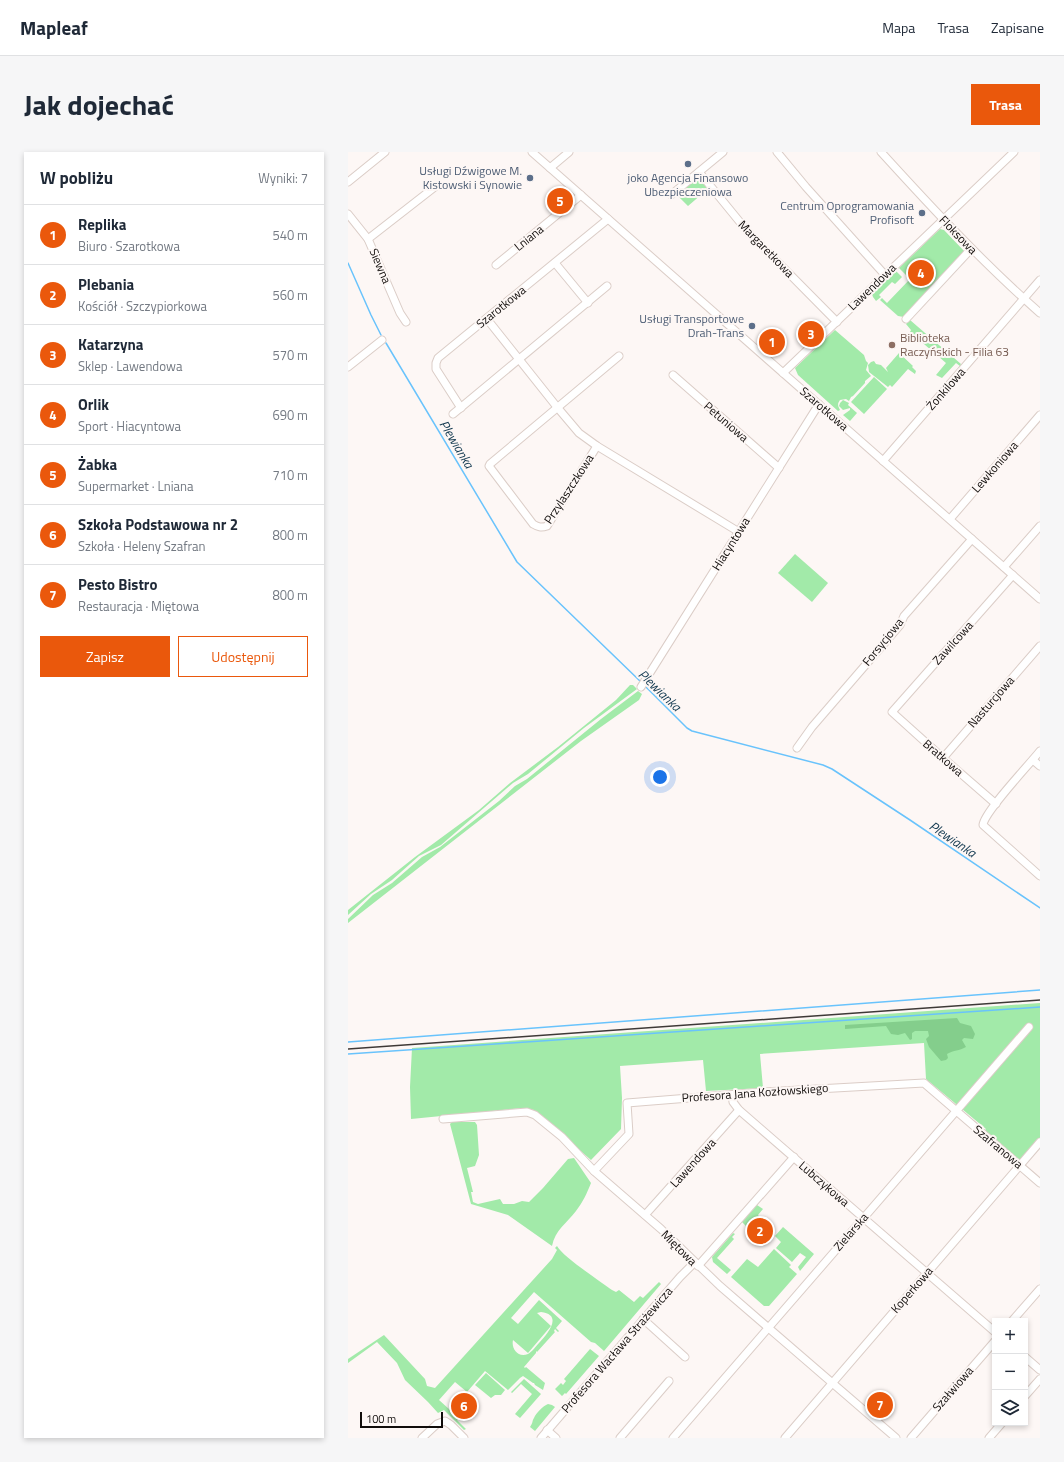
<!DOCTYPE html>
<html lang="pl">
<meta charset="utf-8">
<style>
body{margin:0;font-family:"Titillium Web",sans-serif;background:#f6f6f7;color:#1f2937}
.controls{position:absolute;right:12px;bottom:12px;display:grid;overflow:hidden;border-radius:0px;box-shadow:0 2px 6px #0003}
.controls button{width:36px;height:36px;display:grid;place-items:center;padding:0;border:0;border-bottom:1px solid #e0e1e3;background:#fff;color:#1f2937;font:20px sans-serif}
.scale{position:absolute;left:12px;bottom:10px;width:83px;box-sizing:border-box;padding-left:4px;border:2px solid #110d0b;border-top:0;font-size:11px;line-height:14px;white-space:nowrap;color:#110d0b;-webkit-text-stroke:3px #fdf7f5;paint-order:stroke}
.you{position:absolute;left:312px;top:625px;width:14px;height:14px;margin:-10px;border:3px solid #fff;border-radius:50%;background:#1a73e8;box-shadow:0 0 0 6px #1a73e833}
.badge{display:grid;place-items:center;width:26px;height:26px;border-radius:50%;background:#ea580c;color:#fff;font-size:13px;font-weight:700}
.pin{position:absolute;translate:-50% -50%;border:2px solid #fff;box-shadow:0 1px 4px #0006}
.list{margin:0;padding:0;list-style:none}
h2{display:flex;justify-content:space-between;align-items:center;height:52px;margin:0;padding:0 16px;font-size:17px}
h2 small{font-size:13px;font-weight:400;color:#747a83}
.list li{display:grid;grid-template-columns:26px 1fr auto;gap:12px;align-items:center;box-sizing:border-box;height:60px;padding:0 16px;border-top:1px solid #e0e1e3}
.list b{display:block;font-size:15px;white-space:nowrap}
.list p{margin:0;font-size:13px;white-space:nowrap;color:#747a83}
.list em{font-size:13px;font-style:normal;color:#747a83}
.actions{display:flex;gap:8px;padding:12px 16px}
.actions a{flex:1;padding:9px 0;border:1px solid #ea580c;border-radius:0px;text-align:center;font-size:14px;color:#ea580c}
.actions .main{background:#ea580c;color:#fff}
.icon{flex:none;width:22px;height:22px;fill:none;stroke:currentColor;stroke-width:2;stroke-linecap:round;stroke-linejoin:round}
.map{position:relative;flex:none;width:692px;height:1286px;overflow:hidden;border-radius:0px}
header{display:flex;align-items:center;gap:24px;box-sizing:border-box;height:56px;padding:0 20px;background:#fff;border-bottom:1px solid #e0e1e3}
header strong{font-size:19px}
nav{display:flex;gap:22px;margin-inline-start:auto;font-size:14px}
.intro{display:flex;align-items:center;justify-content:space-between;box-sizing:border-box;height:96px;padding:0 24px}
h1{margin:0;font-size:28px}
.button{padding:10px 18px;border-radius:0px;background:#ea580c;color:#fff;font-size:14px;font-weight:700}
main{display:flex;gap:24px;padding:0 24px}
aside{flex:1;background:#fff;border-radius:0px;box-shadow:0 2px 6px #0003}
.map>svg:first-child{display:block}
</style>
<header>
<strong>Mapleaf</strong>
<nav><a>Mapa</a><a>Trasa</a><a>Zapisane</a></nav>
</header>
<div class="intro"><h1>Jak dojechać</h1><a class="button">Trasa</a></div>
<main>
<aside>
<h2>W pobliżu<small>Wyniki: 7</small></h2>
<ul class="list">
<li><span class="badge">1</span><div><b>Replika</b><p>Biuro · Szarotkowa</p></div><em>540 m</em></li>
<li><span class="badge">2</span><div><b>Plebania</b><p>Kościół · Szczypiorkowa</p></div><em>560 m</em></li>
<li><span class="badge">3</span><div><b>Katarzyna</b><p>Sklep · Lawendowa</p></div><em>570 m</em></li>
<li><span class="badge">4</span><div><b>Orlik</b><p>Sport · Hiacyntowa</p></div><em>690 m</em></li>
<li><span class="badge">5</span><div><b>Żabka</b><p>Supermarket · Lniana</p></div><em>710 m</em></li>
<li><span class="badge">6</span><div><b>Szkoła Podstawowa nr 2</b><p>Szkoła · Heleny Szafran</p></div><em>800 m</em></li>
<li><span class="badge">7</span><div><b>Pesto Bistro</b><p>Restauracja · Miętowa</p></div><em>800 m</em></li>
</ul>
<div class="actions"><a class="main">Zapisz</a><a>Udostępnij</a></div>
</aside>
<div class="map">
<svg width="692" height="1286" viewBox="0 0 692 1286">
<rect width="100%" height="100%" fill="#fdf7f5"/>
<g fill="#a2eaa9" fill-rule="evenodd">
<polygon points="348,25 351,25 354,27 352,28 353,29 355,28 361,36 340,54 330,44 330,42"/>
<polygon points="592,77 596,78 617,100 556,165 550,164 532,148 534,146 539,151 562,127 551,116"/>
<polygon points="548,119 554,125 547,132 544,130 531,143 533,145 528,149 525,145 524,142"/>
<polygon points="562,168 613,212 612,214 608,211 594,226 588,223 598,211 562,180 563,178 558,172"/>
<path d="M487,178L516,203L518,209L520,211L518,218L523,224L517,229V231L505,244L503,245L501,249L498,247L492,248C489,252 490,254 492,258L490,259L450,223L447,216Z"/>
<polygon points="551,201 565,214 564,215 568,219 567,222 560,217 544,235 542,233 540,235 521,220 520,213 523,210 526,209 528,212 533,213 540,220 538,216"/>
<polygon points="526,225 539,237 516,262 503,250"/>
<polygon points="495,248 501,251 500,253 509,261 502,269 495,263 502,258 502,256 495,258 491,254 492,251"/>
<polygon points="447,402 480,431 464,450 430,421"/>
<polygon points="282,533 285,533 289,537 236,576 180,622 165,631 93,693 71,704 44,728 23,742 0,763 0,758 67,705 131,658 162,631 210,595 268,548"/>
<polygon points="290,539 294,542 291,548 233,589 0,771 0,767 25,743 44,731 74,705 92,695 151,649 167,634 179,627 253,567"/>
<path d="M692,851V986L673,1007H667L668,1005L637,978L638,977C618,960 598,944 578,927L576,891L412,902L415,936L358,939L355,908L272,914L274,946L273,977L243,1008L186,958L174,956L63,967L62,935L64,896Z"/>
<path d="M104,970H127L129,973L131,1003L127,1014L119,1016L125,1040H123L125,1050L130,1052L152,1047L155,1052H166L174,1049L181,1050L195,1036L220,1007L226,1006L243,1031C239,1041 235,1050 228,1059C219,1071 207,1078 204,1094L160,1063L123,1052L102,972Z"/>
<polygon points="409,1053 415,1057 410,1063 413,1067 412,1068 407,1067 399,1075 394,1070"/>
<polygon points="435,1075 466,1102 452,1119 450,1115 458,1105 452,1101 444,1110 428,1096 433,1090 427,1084"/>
<polygon points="385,1081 387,1082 384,1085 386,1087 369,1106 383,1118 379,1122 365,1110 364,1105"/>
<path d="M209,1094C214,1104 253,1130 264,1138L268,1140L271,1138L286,1150L292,1144L295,1146L311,1130L313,1132L256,1199L247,1191L243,1190L186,1140L163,1166L170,1172L191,1148L214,1169L208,1176L211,1179L210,1180L207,1177L206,1179L207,1180L189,1200L188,1199V1201L176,1215L177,1216L178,1215L197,1231L195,1238L187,1233L186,1231H185L175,1224L172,1226L160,1238L137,1219L119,1240L107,1230L91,1248L111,1266L109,1268L118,1277L116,1278L96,1258L90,1261L80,1250L57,1228L49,1211L29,1190L0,1211V1207L36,1183L77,1227L79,1234L87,1236L204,1107L209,1098L207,1096ZM193,1160C216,1163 199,1182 191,1191C188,1194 184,1200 180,1202C170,1206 163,1197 165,1188L180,1201L203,1174L189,1161Z"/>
<polygon points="426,1097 443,1113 441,1115 449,1122 421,1154 416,1154 383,1125 399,1107 410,1115"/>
<polygon points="242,1197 251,1204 218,1242 217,1241 214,1244 207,1237 213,1231 215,1233 218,1229 216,1227"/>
<polygon points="138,1221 157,1238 153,1243 147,1243 143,1246 127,1233"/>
<polygon points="176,1227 193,1242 172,1266 167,1262 184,1242 173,1232 164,1241 163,1240"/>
<path d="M200,1252L204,1253L207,1255L187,1279L182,1275C185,1271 184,1269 186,1266C188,1261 195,1254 200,1252Z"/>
</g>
<path fill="#84ce8c" d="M609,866L612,871L623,874L627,882L625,887L616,886L614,888L618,895C611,899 606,898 599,902L600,906L598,908L593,909L581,895L578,887L581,884L580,879H567L564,881V887L562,888L557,881L550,883L543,882L538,874L497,877V873Z"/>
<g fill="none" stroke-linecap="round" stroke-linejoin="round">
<g stroke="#69c3fc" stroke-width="1.5">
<polyline points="0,111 23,163 33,183"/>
<polyline points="38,191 169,410 293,530"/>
<polyline points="297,534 339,576 344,579 475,613 484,617 562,668 692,756"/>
<polyline points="0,890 692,838"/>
<polyline points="0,902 692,855"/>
</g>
<g stroke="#dbcdc7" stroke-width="9">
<g id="minor">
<polyline points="184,0 692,447"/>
<polyline points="429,0 458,35 537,123"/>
<path d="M533,0C584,56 635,111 692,161"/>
<polyline points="202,16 221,0"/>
<polyline points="351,20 400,80 489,170"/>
<polyline points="0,30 37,0"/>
<polyline points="323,43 375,0"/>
<polyline points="0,62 20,87 52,161 58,170"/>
<polyline points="20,87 88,34"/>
<polyline points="207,111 240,151"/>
<polyline points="148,113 233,43"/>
<polyline points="139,167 209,255 231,281 249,294 391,380"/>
<polyline points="558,167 623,97"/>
<polyline points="0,215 34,188"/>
<polyline points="435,221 666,0"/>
<polyline points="325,223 431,316"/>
<polyline points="113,256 88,217 88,211 90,206 260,67"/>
<polyline points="105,262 259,134"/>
<path d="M249,294L199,374C193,376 190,375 185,372L141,314L142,312L271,204"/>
<polyline points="535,309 692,128"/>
<polyline points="602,367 692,263"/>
<polyline points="656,415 692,374"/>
<polyline points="293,535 471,252"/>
<polyline points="449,596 464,575 552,473 556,464 624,387"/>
<path d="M692,599C681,613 636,660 635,673L692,724"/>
<polyline points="595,606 692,494"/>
<polyline points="685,608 692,614"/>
<polyline points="648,652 595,606 544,560 665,423"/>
<polyline points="384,943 385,950 391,958 647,1180"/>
<polyline points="95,967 179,960 187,963 214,985 246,1019 313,1077 372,1134 548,1286"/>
<polyline points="246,1019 281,982 279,951 416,940 576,931 692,1031"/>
<polyline points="297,1063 391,958"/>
<polyline points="350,1114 446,1005"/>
<polyline points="295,1167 337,1205"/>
<polyline points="664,1169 692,1137"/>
<polyline points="677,1205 692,1218"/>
<polyline points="677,1244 692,1227"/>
<polyline points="199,1278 208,1286"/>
<polyline points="74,1286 89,1272 97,1269 103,1273 116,1286"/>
<polyline points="193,1286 332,1125 346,1111"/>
<polyline points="272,1286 321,1229"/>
<polyline points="325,1286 681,875"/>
<polyline points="437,1286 692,990"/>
<polyline points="563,1286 647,1189"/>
<polyline points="641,1286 654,1271"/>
</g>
</g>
<use href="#minor" stroke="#fff" stroke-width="7"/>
<polyline stroke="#3e3937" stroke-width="1.5" points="0,897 692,848"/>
</g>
<g fill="#5c6f8a" stroke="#fdf7f5" stroke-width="1.5">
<circle cx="340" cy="12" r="4"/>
<circle cx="182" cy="26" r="4"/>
<circle cx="574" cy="61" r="4"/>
<circle cx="404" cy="174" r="4"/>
</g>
<circle fill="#8d6e63" stroke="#fdf7f5" stroke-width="1.5" cx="544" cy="193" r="4"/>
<g text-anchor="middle" stroke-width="4" stroke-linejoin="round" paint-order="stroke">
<g font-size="12" fill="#4e5e75" stroke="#fdf7f5" text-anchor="end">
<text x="174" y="23">Usługi Dźwigowe M.<tspan x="174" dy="14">Kistowski i Synowie</tspan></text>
<text x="340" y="30" text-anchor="middle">joko Agencja Finansowo<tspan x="340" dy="14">Ubezpieczeniowa</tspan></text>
<text x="566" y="58">Centrum Oprogramowania<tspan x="566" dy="14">Profisoft</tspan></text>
<text x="396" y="171">Usługi Transportowe<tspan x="396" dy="14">Drah-Trans</tspan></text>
</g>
<g font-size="12" fill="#110d0b" stroke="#fdf7f5">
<text transform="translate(610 83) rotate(46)" y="4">Floksowa</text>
<text transform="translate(181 86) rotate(-39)" y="4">Lniana</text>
<text transform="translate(418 97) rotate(46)" y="4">Margaretkowa</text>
<text transform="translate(32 114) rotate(67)" y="4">Siewna</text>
<text transform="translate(524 135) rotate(-44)" y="4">Lawendowa</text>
<text transform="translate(153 155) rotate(-39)" y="4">Szarotkowa</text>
<text transform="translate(598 237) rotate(-49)" y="4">Żonkilowa</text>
<text transform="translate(476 257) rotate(41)" y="4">Szarotkowa</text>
<text transform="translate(378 270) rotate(41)" y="4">Petuniowa</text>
<text transform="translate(647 315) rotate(-49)" y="4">Lewkoniowa</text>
<text transform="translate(221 337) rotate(-57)" y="4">Przylaszczkowa</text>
<text transform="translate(383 392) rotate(-58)" y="4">Hiacyntowa</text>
<text transform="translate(535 490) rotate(-51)" y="4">Forsycjowa</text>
<text transform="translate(605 491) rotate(-48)" y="4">Zawilcowa</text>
<text transform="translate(643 550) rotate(-49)" y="4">Nasturcjowa</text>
<text transform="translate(595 606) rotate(41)" y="4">Bratkowa</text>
<text transform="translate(407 941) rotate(-4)" y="4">Profesora Jana Kozłowskiego</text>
<text transform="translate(650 995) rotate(40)" y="4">Szafranowa</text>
<text transform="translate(345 1011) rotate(-48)" y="4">Lawendowa</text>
<text transform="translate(476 1032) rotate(41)" y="4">Lubczykowa</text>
<text transform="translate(503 1080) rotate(-49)" y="4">Zielarska</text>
<text transform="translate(331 1096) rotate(45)" y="4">Miętowa</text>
<text transform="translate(564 1138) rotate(-49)" y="4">Koperkowa</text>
<text transform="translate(269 1198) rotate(-49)" y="4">Profesora Wacława Strażewicza</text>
<text transform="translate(605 1237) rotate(-49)" y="4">Szałwiowa</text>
</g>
<g font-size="12" fill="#785e54" stroke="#fdf7f5" text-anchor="start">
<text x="552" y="190">Biblioteka<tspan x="552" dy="14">Raczyńskich - Filia 63</tspan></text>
</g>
<g font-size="13" font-style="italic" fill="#11384f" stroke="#fdf7f5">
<text transform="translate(109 292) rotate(59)" y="5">Plewianka</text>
<text transform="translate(312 538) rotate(44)" y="5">Plewianka</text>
<text transform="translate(605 687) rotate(34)" y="5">Plewianka</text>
</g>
</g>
</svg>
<div class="controls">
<button>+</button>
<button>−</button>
<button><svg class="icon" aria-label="layers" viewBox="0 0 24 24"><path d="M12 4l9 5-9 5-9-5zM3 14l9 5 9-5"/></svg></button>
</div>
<div class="scale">100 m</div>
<div class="you"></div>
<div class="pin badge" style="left:424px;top:190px">1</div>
<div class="pin badge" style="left:412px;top:1079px">2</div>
<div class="pin badge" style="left:463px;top:182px">3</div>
<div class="pin badge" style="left:573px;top:121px">4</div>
<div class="pin badge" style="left:212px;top:49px">5</div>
<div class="pin badge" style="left:116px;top:1254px">6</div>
<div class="pin badge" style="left:532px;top:1253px">7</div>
</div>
</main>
